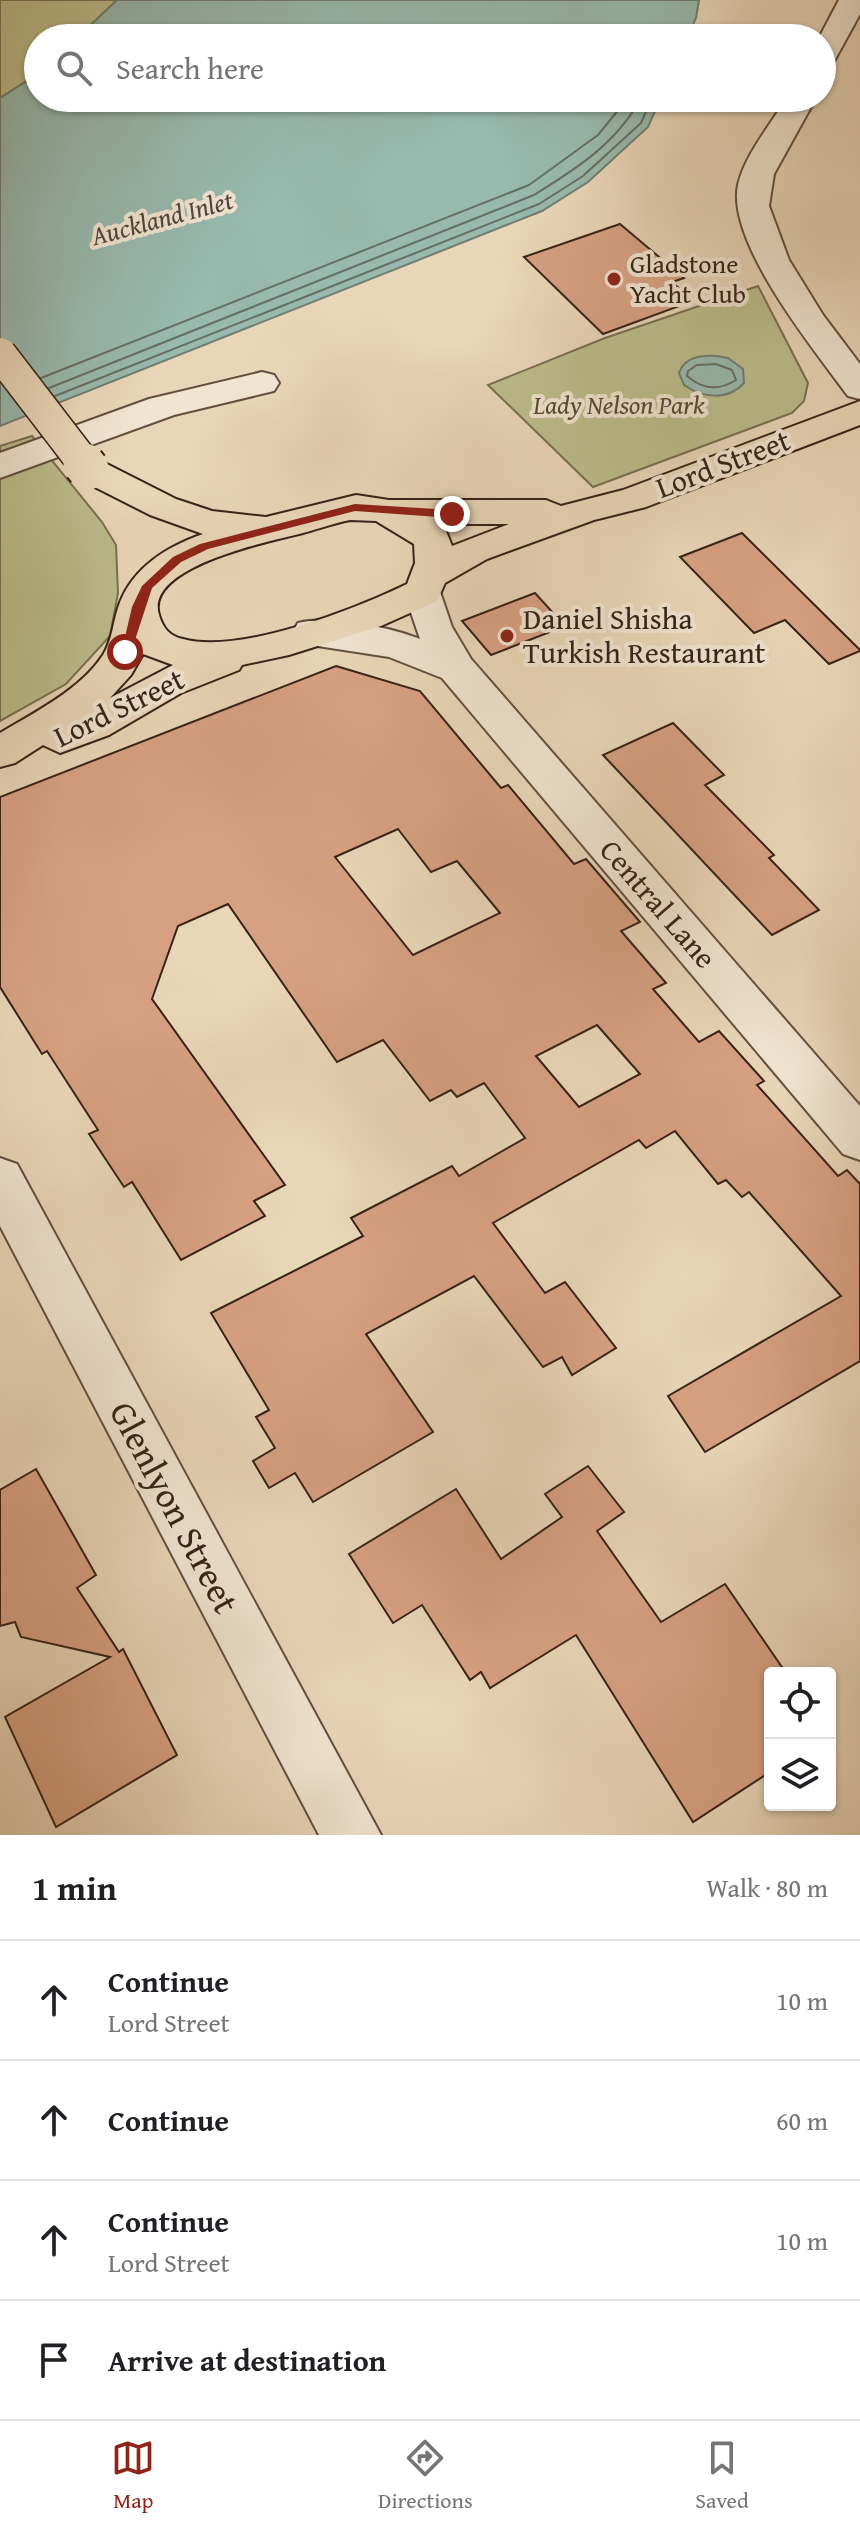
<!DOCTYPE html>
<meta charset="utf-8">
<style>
body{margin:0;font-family:"Gentium Book Plus",serif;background:#f6f6f6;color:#202124}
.controls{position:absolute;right:24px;bottom:24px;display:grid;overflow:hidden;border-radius:8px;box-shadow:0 2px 6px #0004}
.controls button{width:72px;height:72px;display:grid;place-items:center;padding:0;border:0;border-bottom:2px solid #e0e0e0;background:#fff;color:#202124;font:40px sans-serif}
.stop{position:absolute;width:24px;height:24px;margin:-18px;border:6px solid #8f2418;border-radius:50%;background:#fff}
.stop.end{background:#8f2418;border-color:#fff;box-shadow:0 2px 8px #0008}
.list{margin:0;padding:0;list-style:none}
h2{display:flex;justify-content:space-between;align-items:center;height:104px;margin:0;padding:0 32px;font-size:34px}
h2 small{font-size:26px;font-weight:400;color:#757577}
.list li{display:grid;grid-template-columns:52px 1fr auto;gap:24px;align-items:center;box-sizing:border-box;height:120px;padding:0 32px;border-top:2px solid #e0e0e0}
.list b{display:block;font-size:30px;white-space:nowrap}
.list p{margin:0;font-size:26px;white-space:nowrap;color:#757577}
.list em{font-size:26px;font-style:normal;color:#757577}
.icon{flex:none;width:44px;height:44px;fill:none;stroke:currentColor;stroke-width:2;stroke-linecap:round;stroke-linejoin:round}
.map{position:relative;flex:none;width:860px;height:1835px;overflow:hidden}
.search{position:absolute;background:#fff;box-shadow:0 2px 6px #0004;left:24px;right:24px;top:24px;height:88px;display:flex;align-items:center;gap:20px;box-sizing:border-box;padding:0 28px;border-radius:44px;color:#757577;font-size:30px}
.sheet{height:584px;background:#fff}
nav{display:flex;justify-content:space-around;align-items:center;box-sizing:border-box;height:112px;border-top:2px solid #e0e0e0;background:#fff;font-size:22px;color:#757577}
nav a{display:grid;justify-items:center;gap:4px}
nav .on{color:#8f2418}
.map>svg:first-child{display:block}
</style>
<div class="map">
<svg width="860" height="1835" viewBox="0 0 860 1835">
<rect width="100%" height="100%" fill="#e9d6b8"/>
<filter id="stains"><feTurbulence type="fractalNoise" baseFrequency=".0025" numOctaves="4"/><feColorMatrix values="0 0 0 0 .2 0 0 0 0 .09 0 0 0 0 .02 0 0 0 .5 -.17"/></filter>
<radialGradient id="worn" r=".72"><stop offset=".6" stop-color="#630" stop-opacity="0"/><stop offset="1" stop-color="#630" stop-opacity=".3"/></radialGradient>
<g fill="#bcbc8b" stroke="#7a6f52" stroke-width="2">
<polygon points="0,0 117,0 77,38 38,38 38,74 0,98"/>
<polygon points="758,286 808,383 804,401 792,413 593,487 488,385 605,338"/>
<polygon points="32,436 102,522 116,545 118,593 110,636 66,684 0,721 0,446"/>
</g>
<g fill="#97b9ae" stroke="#717d72" stroke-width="2">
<polygon points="117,0 699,0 696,18 687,38 77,38"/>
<polygon points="38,74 38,98 661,98 648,127 588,182 542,211 0,426 0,98"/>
<path d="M717,356L728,358L743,369L744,383C728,401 702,398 684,385L679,373C684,357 701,355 717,356Z"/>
</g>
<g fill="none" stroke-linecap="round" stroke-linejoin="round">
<g stroke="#676e63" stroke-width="2">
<path d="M716,364L732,370L736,380C719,391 702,389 687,376L688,371L697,365Z"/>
<polyline points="41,378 529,185 598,135 628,98"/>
<path d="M49,388L534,195C576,169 617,143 641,98"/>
<polyline points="55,396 539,204 583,176 641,123 652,98"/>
</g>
</g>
<g fill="#d7a082" stroke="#372218" stroke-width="2" fill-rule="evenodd">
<polygon points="620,224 684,278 672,282 693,301 603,334 524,257"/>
<polygon points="742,533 860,650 860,651 829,664 785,620 754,633 680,557"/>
<polygon points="535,593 565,626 491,655 462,621"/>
<path d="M336,666L420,691L501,788L508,785L574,864L586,859L640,922L621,931L666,983L653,989L699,1042L719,1031L764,1081L757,1085L838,1176L847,1170L860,1184V1361L705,1452L668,1396L841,1296L749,1192L742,1197L726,1180L718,1184L675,1131L646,1148L639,1140L493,1223L545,1293L565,1282L616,1348L572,1375L562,1357L543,1367L474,1276L366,1334L433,1432L313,1502L295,1473L269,1488L253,1461L275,1448L256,1417L269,1410L211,1313L363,1236L351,1218L452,1166L459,1176L525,1138L484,1083L457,1097L451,1090L430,1101L383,1040L337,1062L228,904L178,926L152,999L285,1185L254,1201L265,1216L181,1260L132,1182L124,1187L89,1134L98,1130L47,1051L42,1054L0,987V797ZM398,829L431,872L457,861L500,913L413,955L335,857ZM597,1025L640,1074L579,1107L536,1056Z"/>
<polygon points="673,723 724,775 705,785 774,855 769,858 819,910 772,935 603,755"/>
<polygon points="588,1466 624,1512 597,1531 661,1622 725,1584 786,1673 770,1673 770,1772 693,1822 576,1635 490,1688 481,1672 470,1680 422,1605 393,1623 349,1554 456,1489 501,1559 562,1517 545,1494"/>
<polygon points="36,1469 96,1575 77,1588 119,1652 123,1649 177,1755 56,1827 5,1717 110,1657 21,1637 15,1622 0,1626 0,1490"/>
</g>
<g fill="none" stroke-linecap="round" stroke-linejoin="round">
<g stroke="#644f40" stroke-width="4">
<g id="minor">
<polygon points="839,0 860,0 860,14 832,65 822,68 822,38 819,38"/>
<path d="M786,98H816L774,174L769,206L789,260L823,315L860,364V399L848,396C814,350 726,242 738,185C745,154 771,125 786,98Z"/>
<polygon points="262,372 274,375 279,383 274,391 174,415 0,478 0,453 149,399"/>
<path d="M423,579L437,583L452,627L471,659L860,1106V1160L843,1154L442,678L389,657L298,643L292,633L298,623C328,615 391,627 420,639L404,592L409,583Z"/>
<polygon points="0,1158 17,1164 381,1835 319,1835 0,1226"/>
</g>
</g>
<g stroke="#372218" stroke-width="4">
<path id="major" d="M860,401V425L646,507L594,520L487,559L445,583L437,601L381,626L289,655L242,665L239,670L181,693L109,735L60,753L43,745L15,763L0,767V733C35,712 80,690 103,655C112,641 113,623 118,608C131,568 166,547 203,534L150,515L75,477L70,469L75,461L88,457L101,461L176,499L212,511L266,517L356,495L389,500H546L561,506L623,490ZM350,520L376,521L414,544L415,563L407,584C355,609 239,655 183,639C169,636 163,628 159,615C144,566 272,541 303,533C318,529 334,523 350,520ZM438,524H509L452,546L446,531ZM143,654L173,665L110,698L131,675Z"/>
</g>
<use href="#minor" fill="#f1e4d1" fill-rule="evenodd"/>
<use href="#major" fill="#e9d6b8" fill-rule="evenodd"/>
<g stroke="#372218" stroke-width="35" stroke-linecap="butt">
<polyline id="major-bridge-far1" points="0,354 86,466"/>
</g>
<g stroke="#372218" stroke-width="45" stroke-linecap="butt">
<polyline id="major-bridge" points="84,464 88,469"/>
</g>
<use href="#major-bridge-far1" stroke="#e9d6b8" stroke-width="32"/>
<use href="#major-bridge" stroke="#e9d6b8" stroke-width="41"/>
</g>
<polygon fill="#8f2418" points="355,504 452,510 458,514 452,518 355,511 208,549 181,562 152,588 131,652 121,654 132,607 142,586 173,557 200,544"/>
<g fill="#8f2418" stroke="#f1e4d1" stroke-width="3">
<circle cx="614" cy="279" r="8"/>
<circle cx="507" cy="636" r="8"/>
</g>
<g text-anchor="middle" stroke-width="8" stroke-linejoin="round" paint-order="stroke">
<g font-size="26" font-style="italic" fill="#4f483e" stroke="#f1e4d1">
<text transform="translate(162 218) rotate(-15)" y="9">Auckland Inlet</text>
</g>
<g font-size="26" fill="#372218" stroke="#f1e4d1" text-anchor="start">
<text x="630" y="273">Gladstone<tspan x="630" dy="30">Yacht Club</tspan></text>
</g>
<g font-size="26" font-style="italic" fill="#584835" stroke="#f1e4d1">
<text x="619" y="414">Lady Nelson Park</text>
</g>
<g font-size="30" fill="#372218" stroke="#f1e4d1">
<text transform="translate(723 464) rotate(-21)" y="10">Lord Street</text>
<text transform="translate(119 708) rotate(-26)" y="10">Lord Street</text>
<text transform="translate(658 904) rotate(49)" y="10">Central Lane</text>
</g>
<g font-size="30" fill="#372218" stroke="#f1e4d1" text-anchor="start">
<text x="523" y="629">Daniel Shisha<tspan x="523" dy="34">Turkish Restaurant</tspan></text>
</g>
<g font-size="36" fill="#372218" stroke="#f1e4d1">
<text transform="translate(175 1507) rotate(62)" y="13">Glenlyon Street</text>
</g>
</g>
<rect width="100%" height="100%" filter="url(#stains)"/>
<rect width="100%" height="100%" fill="url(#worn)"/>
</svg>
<div class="controls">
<button><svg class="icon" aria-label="locate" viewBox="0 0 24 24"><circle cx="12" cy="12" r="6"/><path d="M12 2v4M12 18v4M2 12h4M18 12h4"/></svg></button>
<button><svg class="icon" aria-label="layers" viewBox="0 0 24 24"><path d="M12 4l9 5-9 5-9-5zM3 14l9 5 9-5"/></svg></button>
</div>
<div class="stop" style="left:125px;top:652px"></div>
<div class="stop end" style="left:452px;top:514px"></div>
<div class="search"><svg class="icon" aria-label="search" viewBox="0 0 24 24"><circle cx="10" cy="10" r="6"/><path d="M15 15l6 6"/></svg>Search here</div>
</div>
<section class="sheet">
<h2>1 min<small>Walk · 80 m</small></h2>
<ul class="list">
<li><svg class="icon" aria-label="ahead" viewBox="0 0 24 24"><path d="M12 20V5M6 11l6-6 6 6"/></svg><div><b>Continue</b><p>Lord Street</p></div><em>10 m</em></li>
<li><svg class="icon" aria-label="ahead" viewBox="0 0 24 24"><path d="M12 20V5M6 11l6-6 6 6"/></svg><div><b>Continue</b></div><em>60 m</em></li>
<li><svg class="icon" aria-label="ahead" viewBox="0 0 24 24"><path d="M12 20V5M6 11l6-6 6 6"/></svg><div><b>Continue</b><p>Lord Street</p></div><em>10 m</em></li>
<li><svg class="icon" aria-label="arrive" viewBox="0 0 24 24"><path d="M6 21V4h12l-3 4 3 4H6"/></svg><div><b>Arrive at destination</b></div></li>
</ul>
</section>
<nav>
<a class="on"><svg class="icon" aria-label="map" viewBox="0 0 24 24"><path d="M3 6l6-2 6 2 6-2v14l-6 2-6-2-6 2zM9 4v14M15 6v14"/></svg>Map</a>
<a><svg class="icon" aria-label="directions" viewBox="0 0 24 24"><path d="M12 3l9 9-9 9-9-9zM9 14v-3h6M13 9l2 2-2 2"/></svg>Directions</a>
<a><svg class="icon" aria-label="saved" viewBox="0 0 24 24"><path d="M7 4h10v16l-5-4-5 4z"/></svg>Saved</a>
</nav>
